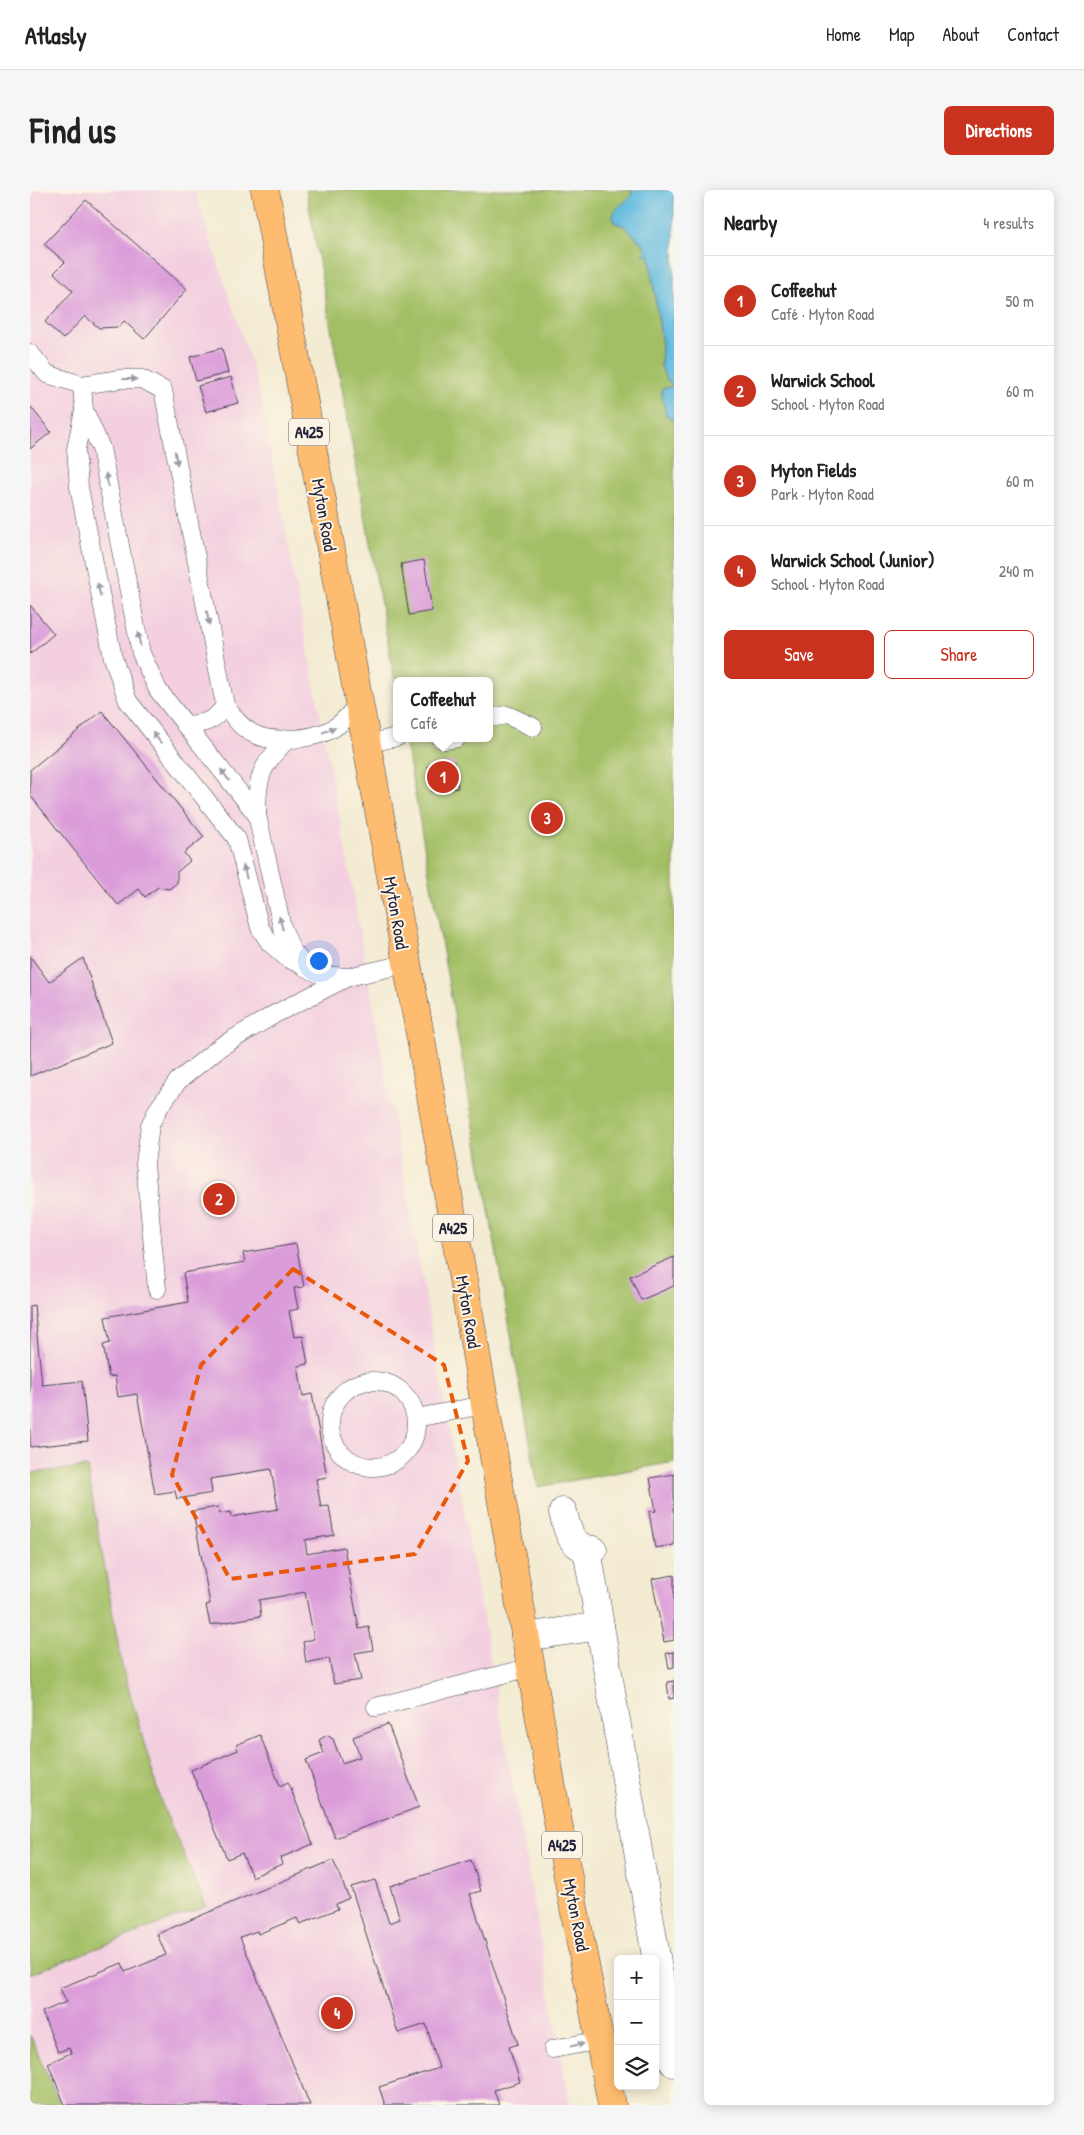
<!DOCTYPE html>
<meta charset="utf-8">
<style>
body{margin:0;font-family:"Patrick Hand",sans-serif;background:#f6f6f6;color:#222}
.controls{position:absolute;right:15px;bottom:15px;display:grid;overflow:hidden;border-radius:8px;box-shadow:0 2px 12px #0003}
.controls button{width:45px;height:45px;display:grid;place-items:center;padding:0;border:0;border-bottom:1px solid #e0e0e0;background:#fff;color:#222;font:25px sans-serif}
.you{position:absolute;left:288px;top:770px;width:18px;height:18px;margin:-12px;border:4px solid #fff;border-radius:50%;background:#1a73e8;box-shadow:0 0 0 8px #1a73e833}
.badge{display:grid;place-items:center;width:32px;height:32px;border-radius:50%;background:#c8321e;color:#fff;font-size:16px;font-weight:700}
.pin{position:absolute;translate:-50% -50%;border:2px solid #fff;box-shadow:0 1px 5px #0006}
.popup{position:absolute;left:363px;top:487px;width:100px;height:65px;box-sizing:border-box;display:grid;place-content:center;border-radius:8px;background:#fff;filter:drop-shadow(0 1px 4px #0005);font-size:16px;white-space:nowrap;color:#767676}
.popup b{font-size:19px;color:#222}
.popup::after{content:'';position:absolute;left:50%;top:100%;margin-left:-10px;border:10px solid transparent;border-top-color:#fff}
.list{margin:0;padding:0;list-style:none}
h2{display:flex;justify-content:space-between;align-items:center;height:65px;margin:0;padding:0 20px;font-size:21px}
h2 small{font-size:16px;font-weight:400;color:#767676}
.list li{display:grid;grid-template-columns:32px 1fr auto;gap:15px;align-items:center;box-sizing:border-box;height:90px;padding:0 20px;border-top:1px solid #e0e0e0}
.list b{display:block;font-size:19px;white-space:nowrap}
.list p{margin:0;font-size:16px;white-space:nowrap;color:#767676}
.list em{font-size:16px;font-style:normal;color:#767676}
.actions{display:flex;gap:10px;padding:15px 20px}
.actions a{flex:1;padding:11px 0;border:1px solid #c8321e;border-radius:8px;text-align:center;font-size:18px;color:#c8321e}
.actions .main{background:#c8321e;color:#fff}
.icon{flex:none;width:28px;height:28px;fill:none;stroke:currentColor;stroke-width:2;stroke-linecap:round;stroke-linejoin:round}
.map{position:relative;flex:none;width:644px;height:1915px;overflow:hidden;border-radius:8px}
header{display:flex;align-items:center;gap:30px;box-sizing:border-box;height:70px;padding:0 25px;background:#fff;border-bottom:1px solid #e0e0e0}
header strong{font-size:24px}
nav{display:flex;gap:28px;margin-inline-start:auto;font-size:18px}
.intro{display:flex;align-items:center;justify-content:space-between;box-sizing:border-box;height:120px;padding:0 30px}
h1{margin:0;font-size:35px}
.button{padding:12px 22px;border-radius:8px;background:#c8321e;color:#fff;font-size:18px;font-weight:700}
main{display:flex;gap:30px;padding:0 30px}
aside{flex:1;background:#fff;border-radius:8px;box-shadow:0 2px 12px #0003}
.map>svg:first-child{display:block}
</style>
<header>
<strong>Atlasly</strong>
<nav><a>Home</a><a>Map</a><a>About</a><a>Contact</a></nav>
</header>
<div class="intro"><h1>Find us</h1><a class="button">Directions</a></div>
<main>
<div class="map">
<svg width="644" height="1915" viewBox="0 0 644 1915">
<rect width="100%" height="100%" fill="#fcf5e5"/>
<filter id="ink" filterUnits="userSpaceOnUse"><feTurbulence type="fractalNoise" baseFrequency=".02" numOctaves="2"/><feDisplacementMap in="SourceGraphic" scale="10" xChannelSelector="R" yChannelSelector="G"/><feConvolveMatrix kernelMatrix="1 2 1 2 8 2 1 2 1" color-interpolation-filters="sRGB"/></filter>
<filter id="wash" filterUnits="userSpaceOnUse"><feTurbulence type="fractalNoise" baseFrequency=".0096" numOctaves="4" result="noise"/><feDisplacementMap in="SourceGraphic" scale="20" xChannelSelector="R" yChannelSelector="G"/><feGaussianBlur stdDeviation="1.12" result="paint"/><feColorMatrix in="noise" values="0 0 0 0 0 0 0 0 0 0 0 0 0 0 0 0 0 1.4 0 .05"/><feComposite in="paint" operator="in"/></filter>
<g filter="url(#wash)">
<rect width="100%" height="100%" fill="#f3ebd2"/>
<polygon fill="#f3cfe0" points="0,0 164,0 228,194 312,641 540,1915 0,1915"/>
<g fill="#a3bf65" stroke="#627050">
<polygon points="276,0 602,0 601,6 584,32 594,36 601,42 619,63 632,154 631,176 644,196 632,199 636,226 639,225 644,233 644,1272 508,1297 375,548 459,548 459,491 367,491 367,503"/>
<polygon points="57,1277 92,1476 131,1612 176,1716 0,1784 0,1283"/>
<polygon points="0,1845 30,1915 0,1915"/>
</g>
<path fill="#62bbe0" stroke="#426e8e" d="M602,0H644V232L639,226H636L631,199L644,196L636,189L631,176L632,154L619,63L616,65L613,64L616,57L594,36L584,32C579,19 595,14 601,6Z"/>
<g id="blocks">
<g fill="#db9dda">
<polygon points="56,10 157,99 114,149 94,131 88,137 69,138 55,126 33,149 15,132 43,101 24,83 35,72 14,54"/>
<polygon points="192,158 198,183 166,191 160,167"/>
<polygon points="201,187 208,213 176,222 168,196"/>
<polygon points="0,216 21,242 0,259"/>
<polygon points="394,370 402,421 379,425 371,374"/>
<polygon points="0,415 24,444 0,464"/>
<polygon points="72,521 174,647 154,663 160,671 147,682 147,693 139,699 128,697 115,707 109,699 88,715 0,605 0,580"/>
<polygon points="424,572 428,598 402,602 398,576"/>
<polygon points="0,766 19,792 53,768 82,853 0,886"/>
<polygon points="266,1054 274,1097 264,1098 268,1119 259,1121 264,1147 273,1146 278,1174 268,1176 273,1206 282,1204 297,1287 286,1289 291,1317 299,1316 304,1345 275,1350 277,1364 314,1357 329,1439 339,1437 343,1460 325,1463 331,1490 304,1494 299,1468 276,1473 273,1452 284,1449 275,1402 229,1410 231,1426 180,1435 176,1415 180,1414 163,1321 188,1317 190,1324 200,1322 201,1327 248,1319 241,1279 180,1289 182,1303 147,1309 145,1301 125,1304 107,1204 88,1207 85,1186 79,1187 73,1155 80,1153 75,1127 158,1112 153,1083 215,1072 213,1063"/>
<polygon points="644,1067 644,1096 611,1110 600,1086"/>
<polygon points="4,1115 12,1195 52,1191 58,1251 0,1257 0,1116"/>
<polygon points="644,1284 644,1355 625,1358 619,1322 626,1321 620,1288"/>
<polygon points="644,1385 644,1450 634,1452 622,1389"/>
<polygon points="644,1462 644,1477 639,1478 636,1463"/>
<polygon points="644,1491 644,1508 639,1509 637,1492"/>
<polygon points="358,1534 389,1617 305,1648 276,1570 294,1563 289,1550 297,1545 303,1549 312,1573 330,1567 323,1547"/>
<polygon points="230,1545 250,1596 258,1592 283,1654 250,1668 252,1674 222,1687 212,1663 197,1669 161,1580 208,1560 206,1555"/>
<polygon points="303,1670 319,1708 306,1714 308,1719 270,1734 267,1728 228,1744 227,1741 210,1747 280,1915 35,1915 18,1873 41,1863 39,1858 28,1862 12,1822 36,1812 30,1798 92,1773 95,1782 136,1765 127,1744"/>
<polygon points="441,1670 451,1701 440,1704 488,1854 479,1857 490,1892 464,1900 469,1915 355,1915 349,1897 409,1878 396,1834 368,1843 321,1697 345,1690 359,1733 370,1729 360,1696"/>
</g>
</g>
</g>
<g filter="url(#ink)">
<use href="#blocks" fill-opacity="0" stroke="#414052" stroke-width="1"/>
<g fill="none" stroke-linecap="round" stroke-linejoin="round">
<g stroke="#414052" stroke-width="19">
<g id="service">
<path d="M0,163L17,184L52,195L90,189H112L133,200L195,515C202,525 210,537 222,543C242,555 290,549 308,535C317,529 323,520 329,512"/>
<polyline points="52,195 54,220 71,258 111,463 128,500 227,625 252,737 261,759 275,777 292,785 318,787 375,774"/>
<polyline points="54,220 46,259 49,297 83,468 98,511 207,649 230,738 240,753 257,768 268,773"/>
<polyline points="459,528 477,525 503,537"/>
<path d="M155,535C173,534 185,532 195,515"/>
<polyline points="410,548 414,550 427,548"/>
<polyline points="336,554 367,547"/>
<path d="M227,625C227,587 230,576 258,549"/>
<polyline points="127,1099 115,974 120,935 128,919 148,891 190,857 245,824 318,787"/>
<circle cx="343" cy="1234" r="43"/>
<polyline points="386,1228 454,1215"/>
<polyline points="346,1517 501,1477"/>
<polyline points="523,1859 571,1850"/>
</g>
</g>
<g stroke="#414052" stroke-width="29">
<g id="minor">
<path d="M533,1322C537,1340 541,1358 563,1360"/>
<polyline points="557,1359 644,1873"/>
<polyline points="495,1447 570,1436"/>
</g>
</g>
<g stroke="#414052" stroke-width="29">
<polyline id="primary" points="235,0 392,855 533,1661 582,1915"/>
</g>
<use href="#service" stroke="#fff" stroke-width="18"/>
<use href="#minor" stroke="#fff" stroke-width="28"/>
<use href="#primary" stroke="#fdbc6f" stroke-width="28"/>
</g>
<defs><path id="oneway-solid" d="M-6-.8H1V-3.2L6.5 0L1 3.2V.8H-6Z" transform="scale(1.25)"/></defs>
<g fill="#9c9ca7">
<use href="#oneway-solid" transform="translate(100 189)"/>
<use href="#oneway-solid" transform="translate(146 268) rotate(79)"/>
<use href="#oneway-solid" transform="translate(77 290) rotate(-101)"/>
<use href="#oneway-solid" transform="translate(69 400) rotate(-102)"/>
<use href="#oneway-solid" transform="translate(178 428) rotate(79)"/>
<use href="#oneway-solid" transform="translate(109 449) rotate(-101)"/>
<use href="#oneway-solid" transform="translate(299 540) rotate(-22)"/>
<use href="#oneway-solid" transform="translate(127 548) rotate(-129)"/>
<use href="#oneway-solid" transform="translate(195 585) rotate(-128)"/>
<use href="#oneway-solid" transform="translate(215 682) rotate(-103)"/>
<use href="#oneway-solid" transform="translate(251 733) rotate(-106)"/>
<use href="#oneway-solid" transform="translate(547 1855) rotate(-11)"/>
</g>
</g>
<path fill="none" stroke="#e8590c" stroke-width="4" stroke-dasharray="10 6" stroke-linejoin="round" d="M263,1079L414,1175L438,1271L385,1364L200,1389L142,1285L171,1175Z"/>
<g text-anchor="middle" stroke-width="4" stroke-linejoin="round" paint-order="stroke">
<g fill="#fcf5e5" stroke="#63616e" stroke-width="1">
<rect x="259" y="228.5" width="40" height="27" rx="4"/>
<rect x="403" y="1024.5" width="40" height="27" rx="4"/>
<rect x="512" y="1641.5" width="40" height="27" rx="4"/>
</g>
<g font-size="16" font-weight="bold" fill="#22223b">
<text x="279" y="248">A425</text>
<text x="423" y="1044">A425</text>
<text x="532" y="1661">A425</text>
</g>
<g font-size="18" fill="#22223b" stroke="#fcf5e5">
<text transform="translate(294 325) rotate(80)" y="6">Myton Road</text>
<text transform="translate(366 723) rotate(80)" y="6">Myton Road</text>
<text transform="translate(438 1122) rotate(80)" y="6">Myton Road</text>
<text transform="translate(546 1725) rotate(79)" y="6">Myton Road</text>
</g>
</g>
</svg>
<div class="controls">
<button>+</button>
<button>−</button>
<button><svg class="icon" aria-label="layers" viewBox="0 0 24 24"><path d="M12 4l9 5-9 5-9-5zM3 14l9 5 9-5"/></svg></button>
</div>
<div class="you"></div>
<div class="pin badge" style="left:413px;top:587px">1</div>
<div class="popup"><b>Coffeehut</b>Café</div>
<div class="pin badge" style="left:189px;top:1009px">2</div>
<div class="pin badge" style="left:517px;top:628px">3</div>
<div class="pin badge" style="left:307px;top:1823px">4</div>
</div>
<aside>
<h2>Nearby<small>4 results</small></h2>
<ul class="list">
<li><span class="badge">1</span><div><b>Coffeehut</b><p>Café · Myton Road</p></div><em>50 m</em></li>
<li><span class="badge">2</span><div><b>Warwick School</b><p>School · Myton Road</p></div><em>60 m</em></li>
<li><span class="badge">3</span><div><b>Myton Fields</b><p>Park · Myton Road</p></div><em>60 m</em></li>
<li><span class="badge">4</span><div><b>Warwick School (Junior)</b><p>School · Myton Road</p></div><em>240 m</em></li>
</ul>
<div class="actions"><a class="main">Save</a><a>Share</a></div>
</aside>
</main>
